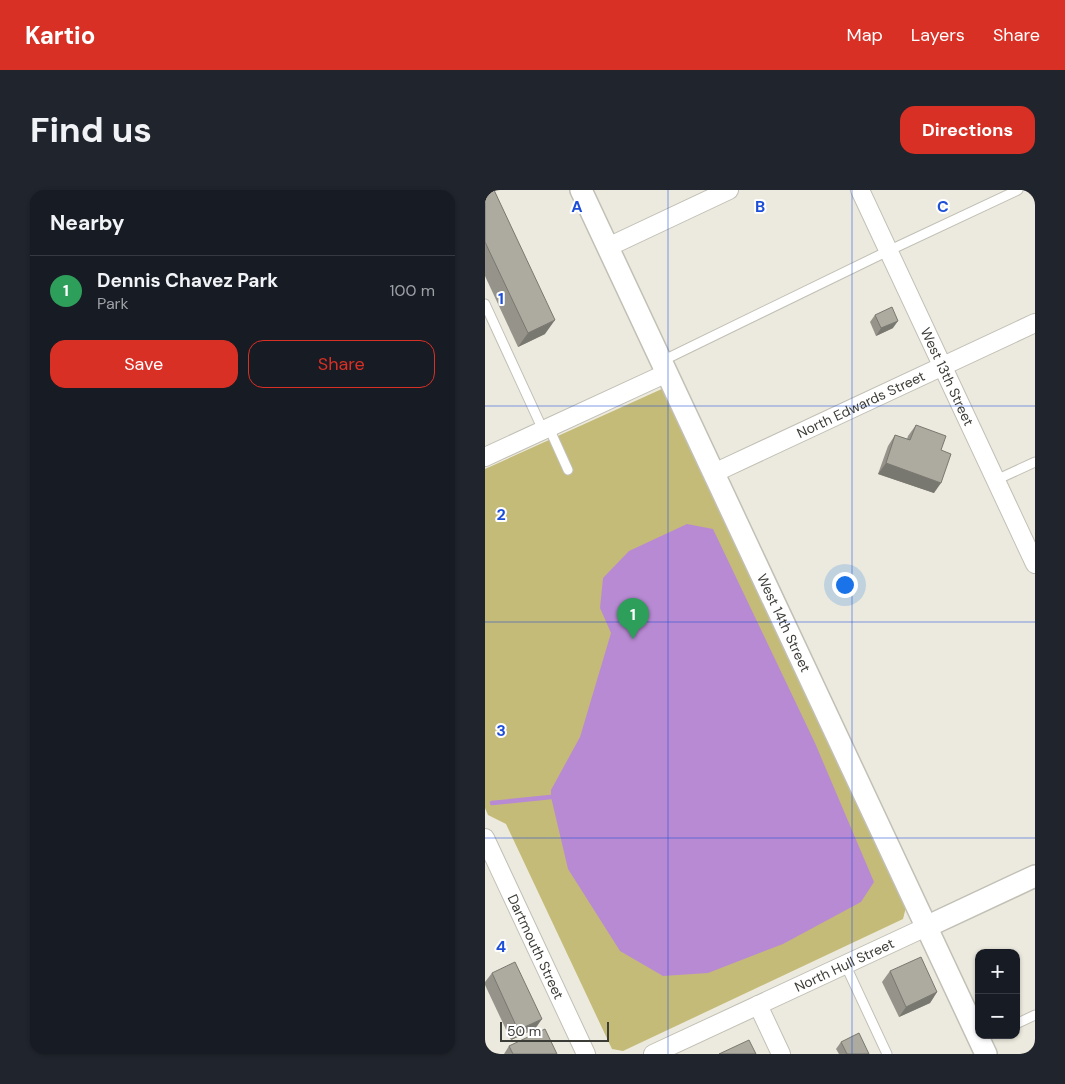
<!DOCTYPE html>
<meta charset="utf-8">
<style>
body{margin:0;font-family:"DM Sans",sans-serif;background:#20242c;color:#f1f3f6}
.controls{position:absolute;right:15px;bottom:15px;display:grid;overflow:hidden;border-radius:10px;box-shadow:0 1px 4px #0004}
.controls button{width:45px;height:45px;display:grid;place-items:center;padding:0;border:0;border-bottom:1px solid #363941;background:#171b24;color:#f1f3f6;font:25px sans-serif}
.scale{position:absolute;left:15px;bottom:12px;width:109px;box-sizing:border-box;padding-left:5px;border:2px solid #3d3d38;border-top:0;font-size:14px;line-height:18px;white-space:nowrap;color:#3d3d38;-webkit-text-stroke:4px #fff;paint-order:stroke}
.you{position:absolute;left:359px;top:394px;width:18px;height:18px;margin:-12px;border:4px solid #fff;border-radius:50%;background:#1a73e8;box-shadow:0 0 0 8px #1a73e833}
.badge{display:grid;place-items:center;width:32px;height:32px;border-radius:50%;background:#d93025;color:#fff;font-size:16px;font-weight:700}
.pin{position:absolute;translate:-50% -41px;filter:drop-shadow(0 1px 2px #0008)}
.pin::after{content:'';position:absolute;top:26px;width:18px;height:15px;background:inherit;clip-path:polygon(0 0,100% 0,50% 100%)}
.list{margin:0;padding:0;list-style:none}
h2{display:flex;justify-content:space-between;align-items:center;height:65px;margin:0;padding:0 20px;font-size:21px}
h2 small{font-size:16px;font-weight:400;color:#9ea1a6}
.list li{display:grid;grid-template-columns:32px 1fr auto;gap:15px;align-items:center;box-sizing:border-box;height:70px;padding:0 20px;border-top:1px solid #363941}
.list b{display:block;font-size:19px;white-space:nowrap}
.list p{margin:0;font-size:16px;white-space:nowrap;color:#9ea1a6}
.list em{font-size:16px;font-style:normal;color:#9ea1a6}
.actions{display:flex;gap:10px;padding:15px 20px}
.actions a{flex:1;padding:11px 0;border:1px solid #d93025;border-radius:15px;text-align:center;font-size:18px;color:#d93025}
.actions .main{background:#d93025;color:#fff}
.map{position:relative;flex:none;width:550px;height:864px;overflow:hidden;border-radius:15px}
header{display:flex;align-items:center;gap:30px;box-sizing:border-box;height:70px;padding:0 25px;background:#d93025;color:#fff}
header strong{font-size:24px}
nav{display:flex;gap:28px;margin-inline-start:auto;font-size:18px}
.intro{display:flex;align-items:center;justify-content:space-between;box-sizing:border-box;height:120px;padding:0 30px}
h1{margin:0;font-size:35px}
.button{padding:12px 22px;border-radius:15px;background:#d93025;color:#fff;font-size:18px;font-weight:700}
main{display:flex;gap:30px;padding:0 30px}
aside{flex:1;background:#171b24;border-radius:15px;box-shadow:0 1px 4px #0004}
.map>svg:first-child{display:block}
</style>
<header>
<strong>Kartio</strong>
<nav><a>Map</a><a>Layers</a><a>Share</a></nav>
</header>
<div class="intro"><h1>Find us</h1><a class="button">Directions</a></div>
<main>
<aside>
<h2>Nearby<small></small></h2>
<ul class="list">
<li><span class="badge" style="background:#2e9e5b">1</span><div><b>Dennis Chavez Park</b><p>Park</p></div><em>100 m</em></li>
</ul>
<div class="actions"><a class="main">Save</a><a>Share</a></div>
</aside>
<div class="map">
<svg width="550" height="864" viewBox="0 0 550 864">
<rect width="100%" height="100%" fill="#eceade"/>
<polygon fill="#c5bb78" points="179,198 421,717 418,729 138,861 127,859 21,634 3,625 0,618 0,279"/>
<polygon fill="#b88ad3" points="202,334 228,339 330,553 389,692 376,712 298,754 223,783 178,786 135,761 83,679 66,607 66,600 95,547 126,443 115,418 118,388 144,361"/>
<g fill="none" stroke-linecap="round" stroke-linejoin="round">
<polyline stroke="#b88ad3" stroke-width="4.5" points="7,613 66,607"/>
<g stroke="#c2c0b5" stroke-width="11">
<g id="service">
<polyline points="0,114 58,240"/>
<polyline points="177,171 403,61 533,0"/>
<polyline points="64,238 83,280"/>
<polyline points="511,290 550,272"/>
<polyline points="360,774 402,864"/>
<polyline points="531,834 550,825"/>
</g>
</g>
<g stroke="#c2c0b5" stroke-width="20">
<g id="minor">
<path id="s1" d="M375,0L550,374"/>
<polyline points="123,57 244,0"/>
<polyline points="0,267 182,183"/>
<path id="s2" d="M229,283L550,133"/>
<path id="s3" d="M0,648L101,864"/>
<polyline points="273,815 296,864"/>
<path id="s4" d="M168,864L441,737"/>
</g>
</g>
<g stroke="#c2c0b5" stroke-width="24">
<g id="tertiary">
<path id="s5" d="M96,0L501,864"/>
<polyline points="441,737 550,686"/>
</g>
</g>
<use href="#service" stroke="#fff" stroke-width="9"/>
<use href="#minor" stroke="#fff" stroke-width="18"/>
<use href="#tertiary" stroke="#fff" stroke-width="21"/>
</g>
<g fill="#95938a">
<polygon points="0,0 60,144 33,157 0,86"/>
<polygon points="390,125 408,138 391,146 385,132"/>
<polygon points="431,235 456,260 449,303 393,284 403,256 410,245 422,249 423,246"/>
<polygon points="405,781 452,802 445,813 414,827 397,792"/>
<polygon points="7,783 50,839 26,850 0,795 0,792"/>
<polygon points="356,852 384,864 354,864 351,859"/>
<polygon points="24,856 72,864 19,864"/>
</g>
<g fill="#797870">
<polygon points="70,130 60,144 33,157 43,143"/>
<polygon points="413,131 408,138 391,146 396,138"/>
<polygon points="401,273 456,293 449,303 393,284"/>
<polygon points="452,802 445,813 414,827 421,817"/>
<polygon points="57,829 50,839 26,850 33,840"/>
</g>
<g fill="#adaba0" stroke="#797870">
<polygon points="0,0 9,0 70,130 43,143 0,52"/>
<polygon points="407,117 413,131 396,138 390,125"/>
<polygon points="431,235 461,246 456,260 466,264 456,293 401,273 410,245 425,250"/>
<polygon points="436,767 452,802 421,817 405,781"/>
<polygon points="30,772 57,829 33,840 7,783"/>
<polygon points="60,839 72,864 28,864 24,856"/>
<polygon points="374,843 384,864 362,864 356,852"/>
<polygon points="264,850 271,864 234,864"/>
</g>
<path fill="none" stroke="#1d4ed8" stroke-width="1" stroke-opacity="0.55" d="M183,0V864M367,0V864M0,216H550M0,432H550M0,648H550"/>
<g text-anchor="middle" stroke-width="4" stroke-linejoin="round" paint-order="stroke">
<g font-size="14" fill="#3d3d38" stroke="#fff">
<text dy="5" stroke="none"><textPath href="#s1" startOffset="206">West 13th Street</textPath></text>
<text dy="5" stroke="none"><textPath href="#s2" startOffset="162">North Edwards Street</textPath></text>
<text dy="5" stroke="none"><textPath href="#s5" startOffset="478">West 14th Street</textPath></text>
<text dy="5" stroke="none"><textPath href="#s3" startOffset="120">Dartmouth Street</textPath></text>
<text dy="5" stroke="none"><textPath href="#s4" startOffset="211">North Hull Street</textPath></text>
</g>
</g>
<g font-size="16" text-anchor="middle" font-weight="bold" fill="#1d4ed8" stroke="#fff" stroke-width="4" stroke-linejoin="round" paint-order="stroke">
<text x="92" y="22">A</text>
<text x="275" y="22">B</text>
<text x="458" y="22">C</text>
<text x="16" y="114">1</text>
<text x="16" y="330">2</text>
<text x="16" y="546">3</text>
<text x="16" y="762">4</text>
</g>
</svg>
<div class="controls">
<button>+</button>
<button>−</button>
</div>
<div class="scale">50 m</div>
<div class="you"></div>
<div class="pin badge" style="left:148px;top:449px;background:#2e9e5b">1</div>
</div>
</main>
